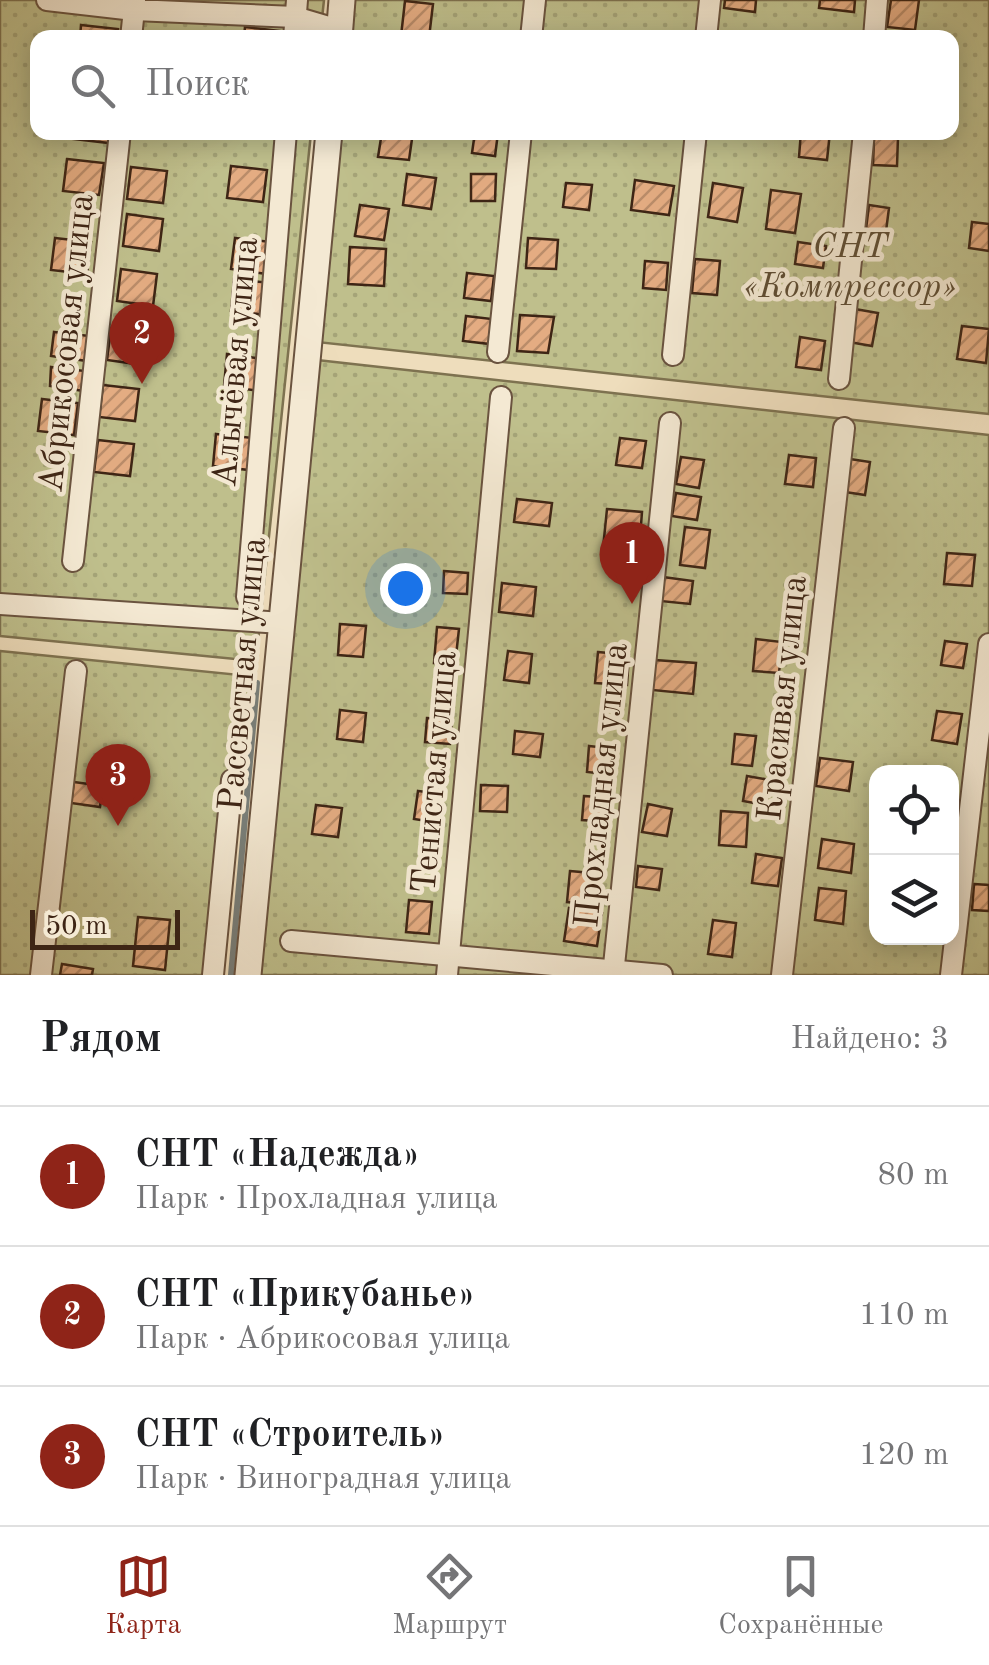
<!DOCTYPE html>
<html lang="ru">
<meta charset="utf-8">
<style>
body{margin:0;font-family:"Old Standard TT",serif;background:#f6f6f6;color:#202124}
.controls{position:absolute;right:30px;bottom:30px;display:grid;overflow:hidden;border-radius:20px;box-shadow:0 5px 25px #0003}
.controls button{width:90px;height:90px;display:grid;place-items:center;padding:0;border:0;border-bottom:2px solid #e0e0e0;background:#fff;color:#202124;font:50px sans-serif}
.scale{position:absolute;left:30px;bottom:25px;width:150px;box-sizing:border-box;padding-left:10px;border:5px solid #3e2515;border-top:0;font-size:28px;line-height:35px;white-space:nowrap;color:#3e2515;-webkit-text-stroke:8px #f4e9d3;paint-order:stroke}
.you{position:absolute;left:405px;top:588px;width:35px;height:35px;margin:-25px;border:8px solid #fff;border-radius:50%;background:#1a73e8;box-shadow:0 0 0 15px #1a73e833}
.badge{display:grid;place-items:center;width:65px;height:65px;border-radius:50%;background:#8f2418;color:#fff;font-size:32px;font-weight:700}
.pin{position:absolute;translate:-50% -82px;filter:drop-shadow(0 2px 5px #0008)}
.pin::after{content:'';position:absolute;top:52px;width:35px;height:30px;background:inherit;clip-path:polygon(0 0,100% 0,50% 100%)}
.list{margin:0;padding:0;list-style:none}
h2{display:flex;justify-content:space-between;align-items:center;height:130px;margin:0;padding:0 40px;font-size:42px}
h2 small{font-size:32px;font-weight:400;color:#757577}
.list li{display:grid;grid-template-columns:65px 1fr auto;gap:30px;align-items:center;box-sizing:border-box;height:140px;padding:0 40px;border-top:2px solid #e0e0e0}
.list b{display:block;font-size:38px;white-space:nowrap}
.list p{margin:0;font-size:32px;white-space:nowrap;color:#757577}
.list em{font-size:32px;font-style:normal;color:#757577}
.icon{flex:none;width:55px;height:55px;fill:none;stroke:currentColor;stroke-width:2;stroke-linecap:round;stroke-linejoin:round}
.map{position:relative;flex:none;width:989px;height:975px;overflow:hidden}
.search{position:absolute;background:#fff;box-shadow:0 5px 25px #0003;left:30px;right:30px;top:30px;height:110px;display:flex;align-items:center;gap:25px;box-sizing:border-box;padding:0 35px;border-radius:20px;color:#757577;font-size:38px}
.sheet{height:550px;background:#fff}
nav{display:flex;justify-content:space-around;align-items:center;box-sizing:border-box;height:140px;border-top:2px solid #e0e0e0;background:#fff;font-size:28px;color:#757577}
nav a{display:grid;justify-items:center;gap:5px}
nav .on{color:#8f2418}
.map>svg:first-child{display:block}
</style>
<div class="map">
<svg width="989" height="975" viewBox="0 0 989 975">
<defs>
<pattern id="grass-dots" width="8" height="8" patternUnits="userSpaceOnUse" patternTransform="scale(2.5)"><rect width="8" height="8" fill="#bfbf8c"/><path d="M2 2h.1M6 6h.1" fill="none" stroke="#a5a478" stroke-width="1.8" stroke-linecap="round"/></pattern>
<pattern id="building-hatch" width="6" height="6" patternUnits="userSpaceOnUse" patternTransform="scale(2.5)"><rect width="6" height="6" fill="#e4ac82"/><path d="M-1 1l2-2M0 6l6-6M5 7l2-2" fill="none" stroke="#ba8c69"/></pattern>
</defs>
<rect width="100%" height="100%" fill="#eeddbc"/>
<filter id="stains"><feTurbulence type="fractalNoise" baseFrequency=".002" numOctaves="4"/><feColorMatrix values="0 0 0 0 .2 0 0 0 0 .09 0 0 0 0 .02 0 0 0 .5 -.17"/></filter>
<radialGradient id="worn" r=".72"><stop offset=".6" stop-color="#630" stop-opacity="0"/><stop offset="1" stop-color="#630" stop-opacity=".3"/></radialGradient>
<g fill="url(#grass-dots)" stroke="#7e7250" stroke-width="2.5" fill-rule="evenodd">
<polygon points="0,0 324,0 320,37 38,38 38,132 311,133 256,661 0,636"/>
<polygon points="333,0 989,0 989,414 298,340 320,133 952,132 952,38 329,37"/>
<path d="M299,358L989,435V975H240ZM876,772H952V938H876Z"/>
<polygon points="0,651 250,676 220,975 0,975"/>
</g>
<g fill="none" stroke-linecap="round" stroke-linejoin="round">
<polyline stroke="#787e79" stroke-width="6" points="231,975 257,683"/>
</g>
<g fill="url(#building-hatch)" stroke="#3e2515" stroke-width="2.5">
<polygon points="725,0 756,0 755,12 724,8"/>
<polygon points="820,0 855,0 854,12 819,8"/>
<polygon points="891,0 919,0 915,30 887,27"/>
<polygon points="405,1 433,4 429,38 401,36"/>
<polygon points="81,25 118,29 117,38 80,38"/>
<polygon points="245,27 281,31 281,38 244,38"/>
<polygon points="74,132 110,132 109,143 73,139"/>
<polygon points="382,132 413,132 409,160 378,157"/>
<polygon points="475,132 498,133 495,156 472,153"/>
<polygon points="801,132 830,132 827,160 799,157"/>
<polygon points="874,137 898,137 897,166 873,165"/>
<polygon points="67,159 104,163 99,195 63,191"/>
<polygon points="231,166 267,170 263,202 227,198"/>
<polygon points="131,167 167,171 163,203 127,199"/>
<polygon points="407,174 436,178 431,209 403,205"/>
<polygon points="471,174 496,174 495,201 471,201"/>
<polygon points="635,180 674,186 669,215 631,210"/>
<polygon points="566,183 592,185 589,210 563,207"/>
<polygon points="713,183 743,188 737,222 708,217"/>
<polygon points="771,190 801,194 795,233 766,229"/>
<polygon points="360,205 389,209 384,240 355,236"/>
<polygon points="869,205 889,208 885,239 865,237"/>
<polygon points="127,214 163,219 159,251 123,246"/>
<polygon points="972,222 989,224 989,251 969,248"/>
<polygon points="55,238 91,242 87,274 51,270"/>
<polygon points="235,238 271,242 267,274 231,269"/>
<polygon points="528,238 558,240 556,269 526,268"/>
<polygon points="798,242 826,246 823,268 795,264"/>
<polygon points="350,247 386,249 384,286 348,284"/>
<polygon points="695,259 720,261 717,295 692,293"/>
<polygon points="645,261 668,263 666,290 643,288"/>
<polygon points="121,269 157,274 153,306 117,301"/>
<polygon points="467,273 494,276 491,301 464,298"/>
<polygon points="234,279 271,283 266,315 231,311"/>
<polygon points="855,309 878,313 872,346 849,342"/>
<polygon points="520,315 554,317 548,353 517,351"/>
<polygon points="466,316 492,319 490,344 463,341"/>
<polygon points="962,326 989,329 986,363 957,359"/>
<polygon points="111,328 147,333 143,365 107,360"/>
<polygon points="54,332 90,336 87,361 51,356"/>
<polygon points="800,337 825,341 821,370 796,367"/>
<polygon points="227,354 264,359 259,391 224,386"/>
<polygon points="51,367 85,371 84,391 50,386"/>
<polygon points="103,385 139,389 135,421 99,417"/>
<polygon points="42,399 78,403 74,435 38,431"/>
<polygon points="216,434 253,438 249,470 213,466"/>
<polygon points="620,438 646,441 642,468 616,465"/>
<polygon points="98,440 134,444 130,476 94,472"/>
<polygon points="789,455 816,458 813,487 785,484"/>
<polygon points="681,457 704,460 699,488 676,484"/>
<polygon points="850,459 870,462 865,495 845,492"/>
<polygon points="676,493 701,497 697,520 672,516"/>
<polygon points="517,499 552,503 549,526 514,522"/>
<polygon points="607,509 642,512 639,551 603,548"/>
<polygon points="685,527 710,530 705,568 680,565"/>
<polygon points="947,553 975,555 972,586 944,584"/>
<polygon points="444,571 468,573 467,594 443,593"/>
<polygon points="663,577 693,581 690,604 660,601"/>
<polygon points="502,583 536,587 533,616 499,612"/>
<polygon points="340,624 366,626 363,657 338,655"/>
<polygon points="437,627 459,629 455,665 434,663"/>
<polygon points="756,639 782,642 779,673 753,671"/>
<polygon points="945,641 967,644 963,668 941,665"/>
<polygon points="508,651 532,654 529,683 504,680"/>
<polygon points="598,652 629,655 627,685 595,683"/>
<polygon points="655,660 696,663 693,694 652,690"/>
<polygon points="340,710 366,713 363,742 337,739"/>
<polygon points="937,711 962,714 957,744 932,740"/>
<polygon points="427,718 452,720 450,744 425,742"/>
<polygon points="515,731 543,734 540,757 513,754"/>
<polygon points="735,734 756,736 752,766 732,764"/>
<polygon points="589,746 617,749 615,775 587,772"/>
<polygon points="820,758 853,762 849,791 816,786"/>
<polygon points="747,776 770,780 766,805 743,801"/>
<polygon points="74,782 103,786 100,807 71,803"/>
<polygon points="481,785 508,786 507,812 480,811"/>
<polygon points="418,791 444,794 440,823 414,819"/>
<polygon points="584,796 612,798 610,822 582,820"/>
<polygon points="648,804 672,809 667,836 642,832"/>
<polygon points="316,805 342,808 338,837 312,834"/>
<polygon points="721,811 748,813 746,847 719,845"/>
<polygon points="822,839 854,844 851,873 818,868"/>
<polygon points="756,854 782,858 778,886 752,883"/>
<polygon points="638,866 662,869 659,890 636,887"/>
<polygon points="570,871 602,874 599,905 567,902"/>
<polygon points="974,884 989,885 989,911 972,910"/>
<polygon points="819,888 846,891 843,924 815,920"/>
<polygon points="409,900 432,902 429,934 406,932"/>
<polygon points="569,908 602,913 597,946 564,941"/>
<polygon points="138,917 170,920 165,970 133,966"/>
<polygon points="713,920 736,923 732,957 708,954"/>
<polygon points="62,964 93,969 92,975 60,975"/>
</g>
<g fill="none" stroke-linecap="round" stroke-linejoin="round">
<g stroke="#6a533f" stroke-width="24">
<g id="minor">
<polyline points="47,0 134,10 295,17 339,30"/>
<polyline points="131,38 135,0"/>
<polyline points="294,38 297,0"/>
<polyline points="531,38 535,0"/>
<polyline points="706,38 710,0"/>
<polyline points="874,38 877,0"/>
<polyline points="498,352 521,132"/>
<polyline points="673,355 696,132"/>
<polyline points="839,379 864,132"/>
<polyline points="73,561 120,132"/>
<polyline points="247,597 286,132"/>
<polyline points="0,604 282,623"/>
<polyline points="291,941 662,975"/>
<polyline points="41,975 76,671"/>
<polyline points="213,975 232,780"/>
<polyline points="447,975 501,397"/>
<polyline points="613,975 670,423"/>
<polyline points="782,975 844,428"/>
<polyline points="951,975 989,644"/>
</g>
</g>
<g stroke="#6a533f" stroke-width="29">
<g id="tertiary">
<polyline points="339,38 342,0"/>
<polyline points="248,975 329,132"/>
</g>
</g>
<use href="#minor" stroke="#f4e9d3" stroke-width="20"/>
<use href="#tertiary" stroke="#f4e9d3" stroke-width="25"/>
</g>
<g text-anchor="middle" stroke-width="9" stroke-linejoin="round" paint-order="stroke">
<g font-size="35" font-style="italic" fill="#5e4c33" stroke="#f4e9d3">
<text x="850" y="257">СНТ<tspan x="850" dy="40">«Компрессор»</tspan></text>
</g>
<g font-size="35" fill="#3e2515" stroke="#f4e9d3">
<text transform="translate(65 343) rotate(-84)" y="12">Абрикосовая улица</text>
<text transform="translate(234 362) rotate(-85)" y="12">Алычёвая улица</text>
<text transform="translate(241 674) rotate(-85)" y="12">Рассветная улица</text>
<text transform="translate(781 698) rotate(-84)" y="12">Красивая улица</text>
<text transform="translate(433 772) rotate(-85)" y="12">Тенистая улица</text>
<text transform="translate(600 785) rotate(-84)" y="12">Прохладная улица</text>
</g>
</g>
<rect width="100%" height="100%" filter="url(#stains)"/>
<rect width="100%" height="100%" fill="url(#worn)"/>
</svg>
<div class="controls">
<button><svg class="icon" aria-label="locate" viewBox="0 0 24 24"><circle cx="12" cy="12" r="6"/><path d="M12 2v4M12 18v4M2 12h4M18 12h4"/></svg></button>
<button><svg class="icon" aria-label="layers" viewBox="0 0 24 24"><path d="M12 4l9 5-9 5-9-5zM3 14l9 5 9-5"/></svg></button>
</div>
<div class="scale">50 m</div>
<div class="you"></div>
<div class="pin badge" style="left:632px;top:604px">1</div>
<div class="pin badge" style="left:142px;top:384px">2</div>
<div class="pin badge" style="left:118px;top:826px">3</div>
<div class="search"><svg class="icon" aria-label="search" viewBox="0 0 24 24"><circle cx="10" cy="10" r="6"/><path d="M15 15l6 6"/></svg>Поиск</div>
</div>
<section class="sheet">
<h2>Рядом<small>Найдено: 3</small></h2>
<ul class="list">
<li><span class="badge">1</span><div><b>СНТ «Надежда»</b><p>Парк · Прохладная улица</p></div><em>80 m</em></li>
<li><span class="badge">2</span><div><b>СНТ «Прикубанье»</b><p>Парк · Абрикосовая улица</p></div><em>110 m</em></li>
<li><span class="badge">3</span><div><b>СНТ «Строитель»</b><p>Парк · Виноградная улица</p></div><em>120 m</em></li>
</ul>
</section>
<nav>
<a class="on"><svg class="icon" aria-label="map" viewBox="0 0 24 24"><path d="M3 6l6-2 6 2 6-2v14l-6 2-6-2-6 2zM9 4v14M15 6v14"/></svg>Карта</a>
<a><svg class="icon" aria-label="directions" viewBox="0 0 24 24"><path d="M12 3l9 9-9 9-9-9zM9 14v-3h6M13 9l2 2-2 2"/></svg>Маршрут</a>
<a><svg class="icon" aria-label="saved" viewBox="0 0 24 24"><path d="M7 4h10v16l-5-4-5 4z"/></svg>Сохранённые</a>
</nav>
